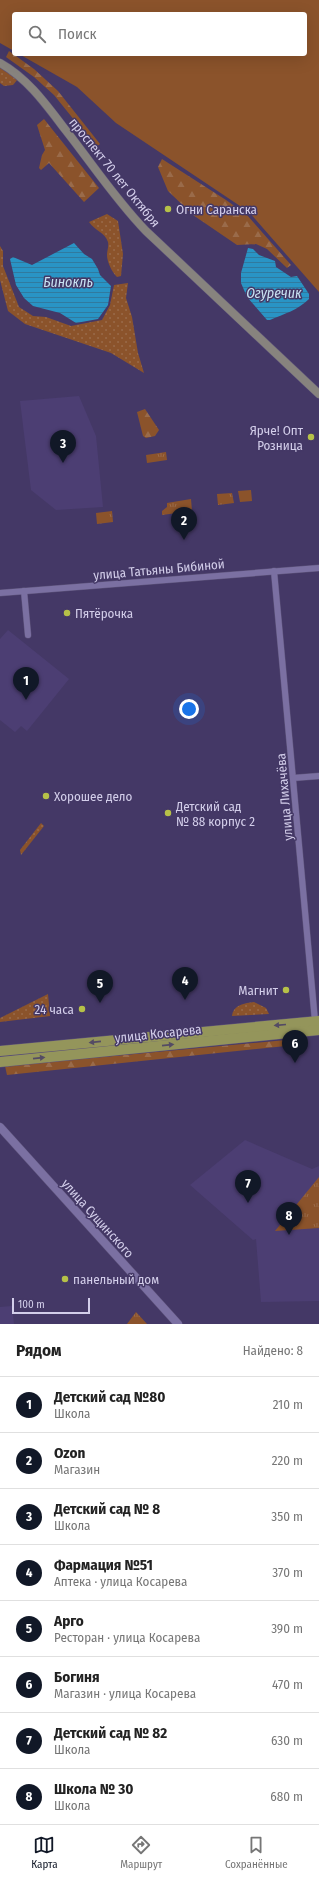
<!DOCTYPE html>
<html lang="ru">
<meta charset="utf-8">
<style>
body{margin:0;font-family:"Fira Sans Condensed",sans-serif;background:#f6f6f6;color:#222}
.scale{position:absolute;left:12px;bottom:10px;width:78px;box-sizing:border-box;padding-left:4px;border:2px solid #d3ceea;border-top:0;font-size:11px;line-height:14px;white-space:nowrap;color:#d3ceea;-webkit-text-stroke:3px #443866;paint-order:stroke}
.you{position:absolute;left:189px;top:709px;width:14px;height:14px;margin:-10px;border:3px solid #fff;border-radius:50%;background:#1a73e8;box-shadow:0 0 0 6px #1a73e833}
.badge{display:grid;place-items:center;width:26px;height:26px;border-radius:50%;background:#111827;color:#fff;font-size:13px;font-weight:700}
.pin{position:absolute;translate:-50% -33px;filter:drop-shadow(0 1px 2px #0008)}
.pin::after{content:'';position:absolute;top:21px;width:14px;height:12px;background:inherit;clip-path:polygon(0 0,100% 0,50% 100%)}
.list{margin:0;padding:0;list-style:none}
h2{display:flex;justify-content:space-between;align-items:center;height:52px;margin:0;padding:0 16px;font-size:17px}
h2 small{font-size:13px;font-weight:400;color:#767676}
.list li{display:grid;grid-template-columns:26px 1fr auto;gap:12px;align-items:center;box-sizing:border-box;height:56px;padding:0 16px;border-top:1px solid #e0e0e0}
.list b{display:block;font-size:15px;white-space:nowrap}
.list p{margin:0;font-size:13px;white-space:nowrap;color:#767676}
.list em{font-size:13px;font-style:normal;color:#767676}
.icon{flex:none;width:22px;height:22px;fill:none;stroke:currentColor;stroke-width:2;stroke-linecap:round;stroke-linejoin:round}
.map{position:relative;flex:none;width:319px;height:1324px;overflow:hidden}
.search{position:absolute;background:#fff;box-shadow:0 4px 16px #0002;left:12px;right:12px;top:12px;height:44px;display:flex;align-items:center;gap:10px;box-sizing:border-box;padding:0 14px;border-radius:4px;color:#767676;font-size:15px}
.sheet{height:500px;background:#fff}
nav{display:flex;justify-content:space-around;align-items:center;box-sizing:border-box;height:56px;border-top:1px solid #e0e0e0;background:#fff;font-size:11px;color:#767676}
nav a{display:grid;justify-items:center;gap:2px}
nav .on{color:#111827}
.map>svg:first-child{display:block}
</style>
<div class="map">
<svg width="319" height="1324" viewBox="0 0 319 1324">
<defs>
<pattern id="grass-dots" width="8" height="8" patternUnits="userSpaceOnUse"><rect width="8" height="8" fill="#8b532b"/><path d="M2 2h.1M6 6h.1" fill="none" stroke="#9a6b4a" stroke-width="1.8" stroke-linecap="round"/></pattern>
<pattern id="forest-firs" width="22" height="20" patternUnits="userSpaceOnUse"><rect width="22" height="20" fill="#8b532b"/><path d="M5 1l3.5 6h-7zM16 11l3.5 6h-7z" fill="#9a6b4a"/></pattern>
<pattern id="park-tufts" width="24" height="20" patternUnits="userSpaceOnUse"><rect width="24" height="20" fill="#8b532b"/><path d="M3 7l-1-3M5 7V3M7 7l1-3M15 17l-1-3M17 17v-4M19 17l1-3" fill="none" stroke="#9a6b4a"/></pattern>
<pattern id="water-rules" width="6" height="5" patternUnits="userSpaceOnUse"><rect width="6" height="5" fill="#2994c5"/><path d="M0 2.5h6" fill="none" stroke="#307a9f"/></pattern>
</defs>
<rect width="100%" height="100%" fill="#443866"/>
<g fill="#4c3e73">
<polygon points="79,396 96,436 103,507 56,510 31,490 20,401"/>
<polygon points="8,630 69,679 27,731 21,726 15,732 0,720 0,639"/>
<polygon points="245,1140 312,1169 319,1166 319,1301 261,1302 256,1239 253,1240 190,1185"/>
<polygon points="12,1306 14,1324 0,1324 0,1307"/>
</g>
<g fill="url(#grass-dots)">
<polygon points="0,66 18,79 13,85 4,86 0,83"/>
<path d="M107,214L118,221L123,254L121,276L117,277C112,272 107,262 107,255C107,251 109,246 108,242C105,232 95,231 89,222Z"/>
<polygon points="0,246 3,251 3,266 19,307 33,316 46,317 71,326 102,320 110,305 114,285 128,283 126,298 132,317 138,353 144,373 111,353 25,324 8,311 0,280"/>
<polygon points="41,823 44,826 21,855 20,850"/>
<polygon points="48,994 50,1016 0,1022 0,1018"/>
<path d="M254,1002L266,1008L269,1014L232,1016C233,1005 245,1003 254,1002Z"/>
</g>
<g fill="url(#forest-firs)">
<polygon points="9,51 34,69 58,91 100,144 96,147 54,95 34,77 6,57"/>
<polygon points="44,119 99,188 84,202 49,163 41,170 39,168 42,155 45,150 37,125"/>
<polygon points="162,159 226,200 247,215 291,265 287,268 267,249 256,244 237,245 193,215 168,191 158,167"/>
<polygon points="145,409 159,430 155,436 146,438 143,436 137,412"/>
<polygon points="286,1040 286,1046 7,1075 5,1066"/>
</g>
<g fill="url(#park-tufts)">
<polygon points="166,452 167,460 147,463 146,455"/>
<polygon points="251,490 252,501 240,502 238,491"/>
<polygon points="232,493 234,503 218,505 217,494"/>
<polygon points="191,499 192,511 162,515 162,511 167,507 167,503"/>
<polygon points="112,511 113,522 97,524 96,513"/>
<polygon points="319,1177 319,1228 275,1231"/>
<polygon points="136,1312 147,1324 127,1324"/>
</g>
<polygon fill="#8b532b" points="0,0 319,0 319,292 249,212 116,123 77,87 19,54 305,54 305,14 14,14 14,51 0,43"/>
<g fill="url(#water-rules)">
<polygon points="74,243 84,254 92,259 98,269 100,275 111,286 108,305 98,319 76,323 60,313 33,306 24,298 16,285 10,259 13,257 32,265"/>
<path d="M248,248L253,249L259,255L275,261L276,267L291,277L297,276L309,294V299C298,310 284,314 270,320H267L247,297L241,283V273Z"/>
</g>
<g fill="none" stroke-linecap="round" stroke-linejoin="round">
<g stroke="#5d537a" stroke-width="7">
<g id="minor">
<polyline points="274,571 315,1021"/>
<polyline points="24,591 28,635"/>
<polyline points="0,593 319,568"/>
<polyline points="293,778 319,776"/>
</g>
</g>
<g stroke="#5d537a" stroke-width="9">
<polyline id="tertiary" points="0,1127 178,1324"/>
</g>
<g stroke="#5d537a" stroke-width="9">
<path id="secondary" d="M0,63C27,78 45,103 64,128C91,162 115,199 146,231L319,394"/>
</g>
<g stroke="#5d537a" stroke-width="11">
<g id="primary">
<polyline points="0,1051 319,1021"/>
<polyline points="0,1062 319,1030"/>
</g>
</g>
<use href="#minor" stroke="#7b70a2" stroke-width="6"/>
<use href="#tertiary" stroke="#7b70a2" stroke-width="8"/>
<use href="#secondary" stroke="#87837e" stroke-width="8"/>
<use href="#primary" stroke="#94955b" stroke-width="10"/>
</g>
<defs><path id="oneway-solid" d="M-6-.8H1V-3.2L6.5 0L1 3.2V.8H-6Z"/></defs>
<g fill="#544b64">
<use href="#oneway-solid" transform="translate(280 1025) rotate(175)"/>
<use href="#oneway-solid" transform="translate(95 1042) rotate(174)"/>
<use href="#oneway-solid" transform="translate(168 1045) rotate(-6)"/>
<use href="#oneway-solid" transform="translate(39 1058) rotate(-6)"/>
</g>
<g fill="#b6c148" stroke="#443866" stroke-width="1.5">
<circle cx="168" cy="209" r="4"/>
<circle cx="311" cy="437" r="4"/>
<circle cx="67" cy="613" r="4"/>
<circle cx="46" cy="796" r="4"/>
<circle cx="168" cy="813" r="4"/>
<circle cx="286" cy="990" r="4"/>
<circle cx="82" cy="1009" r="4"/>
<circle cx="65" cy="1279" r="4"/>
</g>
<g text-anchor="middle" stroke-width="3" stroke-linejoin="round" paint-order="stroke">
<g font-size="13" fill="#d3ceea" stroke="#443866">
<text transform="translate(115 172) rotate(51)" y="5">проспект 70 лет Октября</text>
<text transform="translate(159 569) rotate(-5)" y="5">улица Татьяны Бибиной</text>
<text transform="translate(284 797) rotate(-95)" y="5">улица Лихачёва</text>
<text transform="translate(158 1033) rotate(-6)" y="5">улица Косарева</text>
<text transform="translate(98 1218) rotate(48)" y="5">улица Сущинского</text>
</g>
<g font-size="13" fill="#d3ceea" stroke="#443866" text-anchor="start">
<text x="176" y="214">Огни Саранска</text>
<text x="303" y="435" text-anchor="end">Ярче! Опт<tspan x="303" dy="15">Розница</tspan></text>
<text x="75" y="618">Пятёрочка</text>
<text x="54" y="801">Хорошее дело</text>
<text x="176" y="811">Детский сад<tspan x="176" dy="15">№ 88 корпус 2</tspan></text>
<text x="278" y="995" text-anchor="end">Магнит</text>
<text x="74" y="1014" text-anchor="end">24 часа</text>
<text x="73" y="1284">панельный дом</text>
</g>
<g font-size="14" font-style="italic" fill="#c8e2f2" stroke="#443866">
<text x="68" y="287">Бинокль</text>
<text x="274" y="298">Огуречик</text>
</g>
</g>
</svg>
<div class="scale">100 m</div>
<div class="you"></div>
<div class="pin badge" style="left:26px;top:700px">1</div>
<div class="pin badge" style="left:184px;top:540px">2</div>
<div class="pin badge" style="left:63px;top:463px">3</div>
<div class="pin badge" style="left:185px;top:1000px">4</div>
<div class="pin badge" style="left:100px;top:1003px">5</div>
<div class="pin badge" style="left:295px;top:1063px">6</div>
<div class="pin badge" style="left:248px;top:1203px">7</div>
<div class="pin badge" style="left:289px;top:1235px">8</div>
<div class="search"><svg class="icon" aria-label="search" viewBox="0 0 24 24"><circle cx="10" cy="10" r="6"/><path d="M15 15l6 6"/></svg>Поиск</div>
</div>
<section class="sheet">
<h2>Рядом<small>Найдено: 8</small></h2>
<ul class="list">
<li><span class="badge">1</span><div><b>Детский сад №80</b><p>Школа</p></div><em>210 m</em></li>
<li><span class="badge">2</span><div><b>Ozon</b><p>Магазин</p></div><em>220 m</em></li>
<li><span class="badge">3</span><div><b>Детский сад № 8</b><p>Школа</p></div><em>350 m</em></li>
<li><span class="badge">4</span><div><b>Фармация №51</b><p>Аптека · улица Косарева</p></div><em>370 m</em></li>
<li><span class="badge">5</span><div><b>Арго</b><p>Ресторан · улица Косарева</p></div><em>390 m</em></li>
<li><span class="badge">6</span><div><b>Богиня</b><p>Магазин · улица Косарева</p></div><em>470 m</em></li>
<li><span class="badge">7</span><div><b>Детский сад № 82</b><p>Школа</p></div><em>630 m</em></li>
<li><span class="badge">8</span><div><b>Школа № 30</b><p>Школа</p></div><em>680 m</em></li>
</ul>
</section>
<nav>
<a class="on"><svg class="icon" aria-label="map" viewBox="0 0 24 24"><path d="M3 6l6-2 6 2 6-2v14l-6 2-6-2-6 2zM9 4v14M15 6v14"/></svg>Карта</a>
<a><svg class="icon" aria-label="directions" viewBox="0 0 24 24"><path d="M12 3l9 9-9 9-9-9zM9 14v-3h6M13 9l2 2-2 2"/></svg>Маршрут</a>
<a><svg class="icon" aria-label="saved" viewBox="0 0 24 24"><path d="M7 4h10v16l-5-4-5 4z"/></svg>Сохранённые</a>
</nav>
